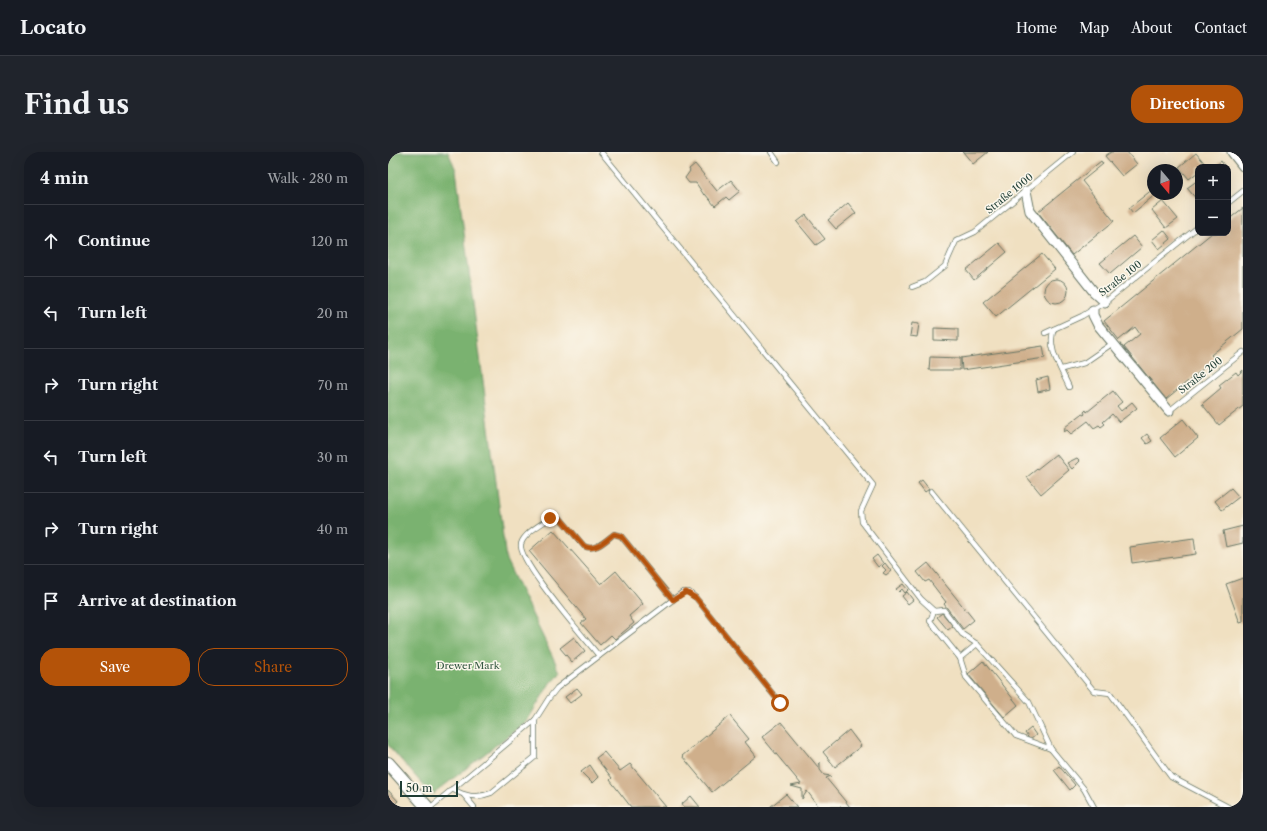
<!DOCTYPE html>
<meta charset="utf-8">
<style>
body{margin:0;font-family:"Libre Caslon Text",serif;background:#20242c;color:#f1f3f6}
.controls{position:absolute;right:12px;top:12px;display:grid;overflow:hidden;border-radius:8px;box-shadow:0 4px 16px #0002}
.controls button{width:36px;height:36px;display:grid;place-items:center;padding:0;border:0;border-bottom:1px solid #363941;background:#171b24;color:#f1f3f6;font:20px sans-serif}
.compass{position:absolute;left:759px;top:12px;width:36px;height:36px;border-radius:50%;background:#171b24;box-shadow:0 4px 16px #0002;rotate:161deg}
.scale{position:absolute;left:12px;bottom:10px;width:58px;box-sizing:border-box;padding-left:4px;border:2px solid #1f3d34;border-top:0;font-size:11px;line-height:14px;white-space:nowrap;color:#1f3d34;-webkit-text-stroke:3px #fbf7ec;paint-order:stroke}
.stop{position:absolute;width:12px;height:12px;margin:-9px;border:3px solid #b45309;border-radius:50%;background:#fff}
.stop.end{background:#b45309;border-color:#fff;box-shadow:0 1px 4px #0008}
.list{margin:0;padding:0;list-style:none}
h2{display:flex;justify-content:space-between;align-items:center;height:52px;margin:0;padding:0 16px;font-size:17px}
h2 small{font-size:13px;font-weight:400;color:#9ea1a6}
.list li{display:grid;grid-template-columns:26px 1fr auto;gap:12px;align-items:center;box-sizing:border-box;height:72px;padding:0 16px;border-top:1px solid #363941}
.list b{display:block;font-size:15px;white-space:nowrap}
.list em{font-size:13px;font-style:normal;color:#9ea1a6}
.actions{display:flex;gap:8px;padding:12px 16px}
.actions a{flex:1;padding:9px 0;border:1px solid #b45309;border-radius:16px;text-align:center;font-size:14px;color:#b45309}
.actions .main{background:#b45309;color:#fff}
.icon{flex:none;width:22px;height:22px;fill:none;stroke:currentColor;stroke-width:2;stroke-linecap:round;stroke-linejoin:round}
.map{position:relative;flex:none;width:855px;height:655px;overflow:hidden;border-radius:16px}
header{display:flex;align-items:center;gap:24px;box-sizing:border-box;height:56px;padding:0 20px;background:#171b24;border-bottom:1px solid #363941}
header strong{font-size:19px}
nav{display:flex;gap:22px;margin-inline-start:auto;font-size:14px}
.intro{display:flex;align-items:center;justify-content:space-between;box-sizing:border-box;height:96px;padding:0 24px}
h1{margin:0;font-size:28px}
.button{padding:10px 18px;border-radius:16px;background:#b45309;color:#fff;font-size:14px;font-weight:700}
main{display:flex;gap:24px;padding:0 24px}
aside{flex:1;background:#171b24;border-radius:16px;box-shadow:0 4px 16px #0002}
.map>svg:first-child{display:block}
</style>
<header>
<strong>Locato</strong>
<nav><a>Home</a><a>Map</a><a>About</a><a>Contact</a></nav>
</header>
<div class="intro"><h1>Find us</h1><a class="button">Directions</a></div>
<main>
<aside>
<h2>4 min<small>Walk · 280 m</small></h2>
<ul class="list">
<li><svg class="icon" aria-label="ahead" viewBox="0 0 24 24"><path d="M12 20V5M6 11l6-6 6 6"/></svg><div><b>Continue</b></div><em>120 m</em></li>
<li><svg class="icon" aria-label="left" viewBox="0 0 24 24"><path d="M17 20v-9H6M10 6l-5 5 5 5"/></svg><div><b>Turn left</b></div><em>20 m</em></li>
<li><svg class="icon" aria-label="right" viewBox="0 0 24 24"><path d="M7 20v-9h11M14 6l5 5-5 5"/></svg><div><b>Turn right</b></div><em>70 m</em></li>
<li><svg class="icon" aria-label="left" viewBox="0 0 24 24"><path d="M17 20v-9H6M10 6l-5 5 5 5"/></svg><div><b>Turn left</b></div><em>30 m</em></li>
<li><svg class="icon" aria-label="right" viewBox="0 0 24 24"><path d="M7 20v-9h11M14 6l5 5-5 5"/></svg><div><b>Turn right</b></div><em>40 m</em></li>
<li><svg class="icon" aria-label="arrive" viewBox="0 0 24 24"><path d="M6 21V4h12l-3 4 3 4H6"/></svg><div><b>Arrive at destination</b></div></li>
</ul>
<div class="actions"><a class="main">Save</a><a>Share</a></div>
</aside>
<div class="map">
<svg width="855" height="655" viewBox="0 0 855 655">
<rect width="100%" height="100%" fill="#fbf7ec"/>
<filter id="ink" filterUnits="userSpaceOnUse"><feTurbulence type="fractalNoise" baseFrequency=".025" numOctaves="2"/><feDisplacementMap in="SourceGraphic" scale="8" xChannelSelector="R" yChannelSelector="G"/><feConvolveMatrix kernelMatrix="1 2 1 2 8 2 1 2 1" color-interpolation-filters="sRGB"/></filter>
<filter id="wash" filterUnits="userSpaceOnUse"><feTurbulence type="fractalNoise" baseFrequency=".012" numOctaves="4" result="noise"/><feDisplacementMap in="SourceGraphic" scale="16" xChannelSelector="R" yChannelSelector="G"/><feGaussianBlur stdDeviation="0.9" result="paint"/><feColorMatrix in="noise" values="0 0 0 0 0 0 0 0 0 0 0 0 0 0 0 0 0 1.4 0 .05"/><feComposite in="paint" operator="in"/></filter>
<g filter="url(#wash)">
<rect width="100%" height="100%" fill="#f0e0c1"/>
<polygon fill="#7ab270" stroke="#4c7852" points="0,0 60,0 68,18 118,408 172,520 162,531 139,569 44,643 0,593"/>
<g id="blocks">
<g fill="#cfaf8b">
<polygon points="575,0 600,0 585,12"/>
<polygon points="723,0 739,0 749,12 734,24 717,4"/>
<polygon points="808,1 818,13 810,15 810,20 801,27 791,15"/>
<polygon points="713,9 715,12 694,29 726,69 684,103 650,60"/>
<polygon points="833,9 837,15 826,15"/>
<polygon points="307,12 329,39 343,28 352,39 341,48 338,45 327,54 317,42 316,43 308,31 301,31 297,26 302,19 301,17"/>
<polygon points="810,28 810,49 799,36"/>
<polygon points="765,37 765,42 768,42 745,61 741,56"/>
<polygon points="775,49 790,67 778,76 764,58"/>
<polygon points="460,51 468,61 448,77 440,68"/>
<polygon points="855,56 855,177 823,203 827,207 778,247 736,195 752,182 747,175 731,188 716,169 824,81 840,81 840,68"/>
<polygon points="418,63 437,87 428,93 409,70"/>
<polygon points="776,78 783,87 771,97 764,88"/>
<polygon points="745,84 754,95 722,122 712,111"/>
<polygon points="611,91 619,100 586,128 578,118"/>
<polygon points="654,102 667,117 608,165 595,150"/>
<circle cx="668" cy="139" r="12"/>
<polygon points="524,171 531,172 529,185 522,184"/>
<polygon points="546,176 570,177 570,189 546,188"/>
<polygon points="655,194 657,206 574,218 573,206"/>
<polygon points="542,205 572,206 572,218 541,218"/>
<polygon points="855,218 855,254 831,273 814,252 833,236 831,233 848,220 850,223"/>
<polygon points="660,225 662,237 650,240 648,228"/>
<polygon points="725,239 734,250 729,254 733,259 744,250 749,256 731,270 724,262 715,270 717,272 713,275 711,273 706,276 700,269 683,282 679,278 676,280 677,275 694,262 696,263 697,262 696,260 698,258 699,260"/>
<polygon points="795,267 810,286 787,305 772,286"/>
<polygon points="759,282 764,289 759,292 754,286"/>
<polygon points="668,302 681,318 653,342 639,325"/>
<polygon points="689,306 692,309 684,317 679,311"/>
<polygon points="534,328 541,337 537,340 530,331"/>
<polygon points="843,336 851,345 834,358 827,349"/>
<polygon points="855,374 855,391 838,395 835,379"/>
<polygon points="165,378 213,432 228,419 255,452 241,464 246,471 227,487 223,483 212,493 193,471 198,467 141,399"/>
<polygon points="806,386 808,402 744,411 742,395"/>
<polygon points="489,403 495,411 490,415 484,407"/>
<polygon points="497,411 503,419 498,423 495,421 498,418 494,414"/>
<polygon points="540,411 586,468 575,477 556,452 558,450 541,428 537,430 529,420"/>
<polygon points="855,426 855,470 852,471 838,432"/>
<polygon points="515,432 520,438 517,441 514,437 511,440 508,437"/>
<polygon points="519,440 525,448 520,452 514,444"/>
<polygon points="554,461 565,474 560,478 549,465"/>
<polygon points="186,485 197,499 184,510 172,496"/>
<polygon points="595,509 630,553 616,565 580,522"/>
<polygon points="189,536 194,542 182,551 177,545"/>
<polygon points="342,564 361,587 357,590 368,604 324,640 294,604"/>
<polygon points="393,570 430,615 432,610 432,618 436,623 443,624 438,626 462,655 431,655 419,639 414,647 414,637 403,634 413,632 374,585"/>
<polygon points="643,576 648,583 642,588 637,581"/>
<polygon points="461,578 473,594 447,615 435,600"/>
<polygon points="216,600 232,619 242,612 278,655 243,655 222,628 224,626 208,606"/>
<polygon points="202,613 210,625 204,631 193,620"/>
<polygon points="671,614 687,633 682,638 666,618"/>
<polygon points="0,638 10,649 3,655 0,654"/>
<polygon points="398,642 409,655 382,655"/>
<polygon points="303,644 312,655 296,655 294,652"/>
</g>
</g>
</g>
<g filter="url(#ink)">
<use href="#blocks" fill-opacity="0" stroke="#687665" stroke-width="1"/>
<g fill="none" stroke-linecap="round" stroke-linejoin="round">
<g stroke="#687665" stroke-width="6">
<g id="lane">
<polyline points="213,0 485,333 473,359 474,370 533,447 546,459"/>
<polyline points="383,0 390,10"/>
<polyline points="840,51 855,39"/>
<polyline points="524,135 537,130 557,114 568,89 587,80 685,0"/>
<path d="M666,177C658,196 674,218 681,235"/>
<polyline points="657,181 694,164 717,150 810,75"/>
<polyline points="674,217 696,211 725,191"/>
<polyline points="781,259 855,200"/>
<polyline points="543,339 706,539 722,541 783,625 840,655"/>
<polyline points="546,459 556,458 574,482 589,492 641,550 663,597 696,637 706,655"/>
<polyline points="546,459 542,469 572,506 578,525 628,584 663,597"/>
<path d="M211,504C198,487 129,409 133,392C136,381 154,372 162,366H172L196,394C207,400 217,389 226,382L233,384L285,448"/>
<polyline points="572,506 589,492"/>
<path d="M64,637C77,644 88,647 103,641L147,605V568"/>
<polyline points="76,643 86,655"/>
<polyline points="43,655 147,568 161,546 169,536 295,440 301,440 308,446 392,551"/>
</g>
</g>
<g stroke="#687665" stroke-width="11">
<g id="street">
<polyline points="844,0 855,14"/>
<polyline points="638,39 642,59 706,140 717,150"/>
<polyline points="705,158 705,163 710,173 781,259"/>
</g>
</g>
<g stroke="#687665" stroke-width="14">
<polyline id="secondary" points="0,611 39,655"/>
</g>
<use href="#lane" stroke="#fff" stroke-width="4.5"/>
<use href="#street" stroke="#fff" stroke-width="9"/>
<use href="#secondary" stroke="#fff" stroke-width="12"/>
</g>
</g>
<g fill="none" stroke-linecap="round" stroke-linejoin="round" filter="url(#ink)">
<path stroke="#b45309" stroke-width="5" d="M162,366H172L196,394C207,400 217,389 226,382L233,384L285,448L298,440L308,446L392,551"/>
</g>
<g text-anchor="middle" stroke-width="3" stroke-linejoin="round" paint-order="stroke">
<g font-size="10" fill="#1f3d34" stroke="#fbf7ec">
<text transform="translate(621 41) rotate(-39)" y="4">Straße 1000</text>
<text transform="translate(732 126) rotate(-38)" y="4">Straße 100</text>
<text transform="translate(812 223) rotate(-38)" y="4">Straße 200</text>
</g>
<g font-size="10" fill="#375a44" stroke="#fbf7ec">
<text x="80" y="517">Drewer Mark</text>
</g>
</g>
</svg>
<div class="controls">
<button>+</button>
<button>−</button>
</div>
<svg class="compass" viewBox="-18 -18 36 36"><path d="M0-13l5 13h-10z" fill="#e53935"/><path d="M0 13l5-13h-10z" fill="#9ea1a6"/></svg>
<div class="scale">50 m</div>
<div class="stop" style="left:392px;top:551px"></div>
<div class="stop end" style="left:162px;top:366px"></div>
</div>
</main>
